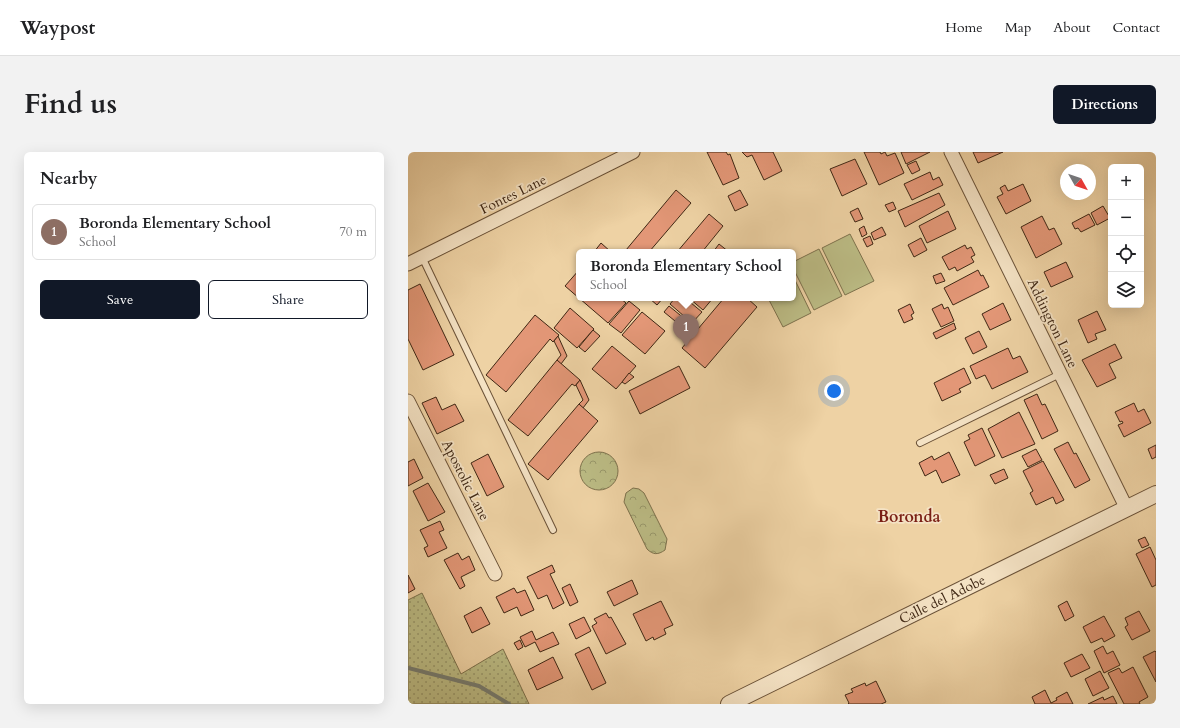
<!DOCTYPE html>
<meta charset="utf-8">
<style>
body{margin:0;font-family:Cardo,serif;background:#f2f2f2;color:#202124}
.controls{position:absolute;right:12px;top:12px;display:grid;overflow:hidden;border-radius:6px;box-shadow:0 4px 16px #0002}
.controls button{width:36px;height:36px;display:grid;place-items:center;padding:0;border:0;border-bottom:1px solid #e0e0e0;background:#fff;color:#202124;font:20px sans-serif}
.compass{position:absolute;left:652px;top:12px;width:36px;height:36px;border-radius:50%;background:#fff;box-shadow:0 4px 16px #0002;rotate:130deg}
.you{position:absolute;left:426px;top:239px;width:14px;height:14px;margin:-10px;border:3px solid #fff;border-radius:50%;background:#1a73e8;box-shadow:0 0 0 6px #1a73e833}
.badge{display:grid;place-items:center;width:26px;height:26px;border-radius:50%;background:#111827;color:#fff;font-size:13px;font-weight:700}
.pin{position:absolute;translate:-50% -33px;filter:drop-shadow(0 1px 2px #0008)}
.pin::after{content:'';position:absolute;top:21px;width:14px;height:12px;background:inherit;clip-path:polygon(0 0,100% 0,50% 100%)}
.popup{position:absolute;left:168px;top:97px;width:220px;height:52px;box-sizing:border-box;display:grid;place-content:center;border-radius:6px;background:#fff;filter:drop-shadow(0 1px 3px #0005);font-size:13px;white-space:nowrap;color:#757577}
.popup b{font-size:15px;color:#202124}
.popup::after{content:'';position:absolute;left:50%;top:100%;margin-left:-8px;border:8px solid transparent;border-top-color:#fff}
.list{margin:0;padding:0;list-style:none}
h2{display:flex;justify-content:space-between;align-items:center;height:52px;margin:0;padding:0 16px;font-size:17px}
h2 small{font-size:13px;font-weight:400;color:#757577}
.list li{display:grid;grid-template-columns:26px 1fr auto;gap:12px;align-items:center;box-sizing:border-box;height:56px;margin:0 8px 8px;padding:0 8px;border:1px solid #e0e0e0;border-radius:6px}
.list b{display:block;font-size:15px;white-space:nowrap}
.list p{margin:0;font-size:13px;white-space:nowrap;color:#757577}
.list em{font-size:13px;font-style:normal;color:#757577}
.actions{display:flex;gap:8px;padding:12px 16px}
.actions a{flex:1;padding:9px 0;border:1px solid #111827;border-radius:6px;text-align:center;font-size:14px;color:#111827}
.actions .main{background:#111827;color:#fff}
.icon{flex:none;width:22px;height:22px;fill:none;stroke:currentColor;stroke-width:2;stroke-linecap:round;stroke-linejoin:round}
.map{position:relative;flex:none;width:748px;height:552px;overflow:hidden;border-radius:6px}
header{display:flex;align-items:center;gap:24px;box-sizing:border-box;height:56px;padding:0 20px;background:#fff;border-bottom:1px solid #e0e0e0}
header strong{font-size:19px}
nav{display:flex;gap:22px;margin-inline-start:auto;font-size:14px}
.intro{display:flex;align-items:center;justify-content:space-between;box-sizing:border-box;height:96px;padding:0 24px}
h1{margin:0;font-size:28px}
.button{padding:10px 18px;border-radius:6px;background:#111827;color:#fff;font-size:14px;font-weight:700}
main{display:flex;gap:24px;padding:0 24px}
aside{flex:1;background:#fff;border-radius:6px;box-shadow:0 4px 16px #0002}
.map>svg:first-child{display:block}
</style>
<header>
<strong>Waypost</strong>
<nav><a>Home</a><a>Map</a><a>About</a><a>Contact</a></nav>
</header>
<div class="intro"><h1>Find us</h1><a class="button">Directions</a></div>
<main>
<aside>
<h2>Nearby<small></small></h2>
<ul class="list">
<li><span class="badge" style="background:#8d6e63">1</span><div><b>Boronda Elementary School</b><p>School</p></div><em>70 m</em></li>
</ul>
<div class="actions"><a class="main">Save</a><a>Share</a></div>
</aside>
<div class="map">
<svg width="748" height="552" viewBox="0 0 748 552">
<defs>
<pattern id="grass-dots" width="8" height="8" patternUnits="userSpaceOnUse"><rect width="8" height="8" fill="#bbbb84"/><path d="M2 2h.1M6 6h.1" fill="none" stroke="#99986b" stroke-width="1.8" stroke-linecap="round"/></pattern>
<pattern id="park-crowns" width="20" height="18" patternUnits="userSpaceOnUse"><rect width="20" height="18" fill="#bbbb84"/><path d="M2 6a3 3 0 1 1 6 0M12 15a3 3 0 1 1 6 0" fill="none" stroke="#99986b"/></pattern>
</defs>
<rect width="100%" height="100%" fill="#eed2a4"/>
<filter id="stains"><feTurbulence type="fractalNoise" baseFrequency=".005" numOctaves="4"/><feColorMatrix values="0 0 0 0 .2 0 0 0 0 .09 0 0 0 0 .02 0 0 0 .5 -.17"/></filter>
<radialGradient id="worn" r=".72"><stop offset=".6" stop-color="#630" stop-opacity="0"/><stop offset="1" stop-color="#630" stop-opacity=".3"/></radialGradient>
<polygon fill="url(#grass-dots)" stroke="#7d714c" points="14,441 53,522 95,497 121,552 0,552 0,448"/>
<g fill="url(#park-crowns)" stroke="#7d714c">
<circle cx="191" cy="319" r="19"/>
<path d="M225,336L231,337L236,341L259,387L257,398C250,403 245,403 239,397L216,350L218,341Z"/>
</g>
<g fill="#bbbb84" stroke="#7d714c">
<polygon points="442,82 466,129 437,143 414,96"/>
<polygon points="411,97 434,144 406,158 385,116 385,110"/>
<polygon points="385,124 403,161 375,175 360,146 385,146"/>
</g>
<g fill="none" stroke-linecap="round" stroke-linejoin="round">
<polyline stroke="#777d71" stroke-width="4" points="0,516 71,534 101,552"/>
</g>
<g fill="#e39777" stroke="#3f2714">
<polygon points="299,0 318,0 320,3 322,2 331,26 315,33"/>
<polygon points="334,0 365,0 374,19 356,28 344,3 339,5"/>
<polygon points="456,0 472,0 473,2 477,0 479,4 487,1 496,21 471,33"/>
<polygon points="493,0 522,0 498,12"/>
<polygon points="565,0 595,0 570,11"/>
<polygon points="447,7 459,32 434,44 422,17"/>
<polygon points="508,9 512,18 504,22 499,13"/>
<polygon points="522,20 525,28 531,25 535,33 504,48 496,32"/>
<polygon points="615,32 623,49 598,62 589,45 595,42 592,36 597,33 600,39"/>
<polygon points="268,38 283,51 241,100 220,100 218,98"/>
<polygon points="332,38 340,53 327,59 320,44"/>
<polygon points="531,41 537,53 497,75 490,59"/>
<polygon points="485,50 488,57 481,60 477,53"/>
<polygon points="695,54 702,66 689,73 683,61"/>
<polygon points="450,56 455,67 447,70 442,60"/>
<polygon points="540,59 548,77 519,91 511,74"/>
<polygon points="301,62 315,74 294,100 269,100"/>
<polygon points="681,62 687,73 673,80 670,76 667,77 664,71"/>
<polygon points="634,64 641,78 646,76 654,92 628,106 613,75"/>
<polygon points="456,74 459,82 454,85 451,77"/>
<polygon points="474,75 478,83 466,88 463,81"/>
<polygon points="462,84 465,92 459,95 455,87"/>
<polygon points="513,86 519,98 506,105 500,93"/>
<polygon points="193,91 203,100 186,100"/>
<polygon points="311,92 321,100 305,100"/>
<polygon points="557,93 559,97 563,95 567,103 563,105 566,110 549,119 547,115 541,118 534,105"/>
<polygon points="658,110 665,125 643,135 636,120"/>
<polygon points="171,118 171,146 212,146 218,151 200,171 157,134"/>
<polygon points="570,118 573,124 575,123 581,135 545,153 536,136"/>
<polygon points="533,121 537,129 528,132 525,124"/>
<polygon points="12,132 46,203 15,218 0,187 0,138"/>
<polygon points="241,146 255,146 249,153"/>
<polygon points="267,146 277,146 294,160 284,171 262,152"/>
<polygon points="281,146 305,146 295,158"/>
<polygon points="316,146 339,146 349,155 297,216 274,196"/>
<polygon points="221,149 232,158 213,181 201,172"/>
<polygon points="595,151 603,168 582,178 574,162"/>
<polygon points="502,152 506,161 503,163 505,167 496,171 490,158"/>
<polygon points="534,152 536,157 540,155 546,169 533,175 524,157"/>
<polygon points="261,154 283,172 278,178 256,160"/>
<polygon points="162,156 186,177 169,196 146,176"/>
<polygon points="689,159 698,178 687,182 689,187 680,191 670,168"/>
<polygon points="234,160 257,179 237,202 214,183"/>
<polygon points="127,163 151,183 145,190 142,187 98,240 78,223"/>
<polygon points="546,171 548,177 528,187 525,181"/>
<polygon points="185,178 192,184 177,200 171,195"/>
<polygon points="571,179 579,195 565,202 557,186"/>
<polygon points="150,184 159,204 153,212 149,208 153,203 146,189"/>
<polygon points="707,192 714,206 701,212 708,226 689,235 674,208"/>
<polygon points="204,194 228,214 208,237 184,217"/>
<polygon points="600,196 605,207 612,204 620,220 584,237 577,223 568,227 562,214"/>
<polygon points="149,208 172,228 167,234 164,232 120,284 100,268"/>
<polygon points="271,214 282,236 232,262 221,239"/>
<polygon points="556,216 563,231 551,237 553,240 534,249 526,231"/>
<polygon points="221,221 226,225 217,232 214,230"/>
<polygon points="172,228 181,248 175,256 171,252 175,248 168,233"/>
<polygon points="629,242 634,253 637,252 650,279 634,287 616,248"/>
<polygon points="28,245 34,258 47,252 56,269 29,282 14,251"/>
<polygon points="726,251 730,260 736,257 743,271 716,285 710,273 715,271 714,269 712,270 707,260"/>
<polygon points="171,252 190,269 140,328 120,312"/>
<polygon points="611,260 627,292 594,306 580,277"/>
<polygon points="574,276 587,304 567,314 556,290 562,287 560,283"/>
<polygon points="660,290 666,302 668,301 682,328 667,336 646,297"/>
<polygon points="748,293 748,305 744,307 740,297"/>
<polygon points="628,297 634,308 620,315 614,304"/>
<polygon points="541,300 552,323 534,331 528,318 517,324 511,311 524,304 526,308"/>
<polygon points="80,302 96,335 79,344 63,311"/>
<polygon points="6,307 15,326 0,334 0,310"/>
<polygon points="635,309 656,348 648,352 645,345 628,353 622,341 625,339 615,319"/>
<polygon points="596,317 600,326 587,332 582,323"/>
<polygon points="20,331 37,360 20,369 5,339"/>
<polygon points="32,369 36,378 31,380 39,396 20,405 16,396 20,394 12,378"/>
<polygon points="737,385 741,393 734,396 730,388"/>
<polygon points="742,395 748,408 748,433 744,435 728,402"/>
<polygon points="50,401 54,408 61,404 67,418 53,425 57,434 52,437 36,408"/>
<polygon points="144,413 147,420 142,422 156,451 145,457 139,443 130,447 119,425"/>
<polygon points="0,423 7,437 0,441"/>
<polygon points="224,428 230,442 206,454 199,440"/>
<polygon points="162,432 170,450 162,454 154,436"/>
<polygon points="106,436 109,441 117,438 126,458 113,464 109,455 96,461 88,445"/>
<polygon points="253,449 265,473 256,477 258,482 246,488 245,485 238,489 225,462"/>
<polygon points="659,449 666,464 657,469 650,454"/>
<polygon points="73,455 82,472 64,481 56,464"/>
<polygon points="731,459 742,479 724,488 717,475 720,473 717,466"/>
<polygon points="198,461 201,466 203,465 218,492 198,502 184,474 189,471 186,467"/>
<polygon points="696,464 707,484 696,490 694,486 683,491 675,475"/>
<polygon points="176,465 183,479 168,487 161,472"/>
<polygon points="124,479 128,488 145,480 151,492 132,500 127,490 117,495 112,485"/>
<polygon points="112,488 115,495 110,498 106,491"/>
<polygon points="695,494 699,502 705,499 712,513 696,521 686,499"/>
<polygon points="181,495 198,531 184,538 167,502"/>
<polygon points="747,499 748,500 748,530 735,505"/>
<polygon points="674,502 682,516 663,525 656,511"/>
<polygon points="145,505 155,526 129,538 120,518"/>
<polygon points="725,515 740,545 731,550 732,552 716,552 700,521 711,516 714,521"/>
<polygon points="692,519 701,536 685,544 677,527"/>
<polygon points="468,529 478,550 473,552 440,552 441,551 437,543 445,540 443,537 457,531 458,534"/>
<polygon points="637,538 643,551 649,548 648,546 659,540 665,552 627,552 624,545"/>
<polygon points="705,544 709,552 680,552 695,545 696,548"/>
</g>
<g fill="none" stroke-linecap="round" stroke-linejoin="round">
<g stroke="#6b5238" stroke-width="8">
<g id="service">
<polyline points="14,105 145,378"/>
<polyline points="512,291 652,222"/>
</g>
</g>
<g stroke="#6b5238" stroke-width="15">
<g id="minor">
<polyline points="543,0 719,357"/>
<polyline points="0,112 225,0"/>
<polyline points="0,249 87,422"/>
</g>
</g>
<g stroke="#6b5238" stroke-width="18">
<polyline id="tertiary" points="321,552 748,342"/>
</g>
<use href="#service" stroke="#f4e2c4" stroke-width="6"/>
<use href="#minor" stroke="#f4e2c4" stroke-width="13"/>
<use href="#tertiary" stroke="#f4e2c4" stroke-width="16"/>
</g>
<g text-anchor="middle" stroke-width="3.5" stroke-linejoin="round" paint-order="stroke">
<g font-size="14" fill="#3f2714" stroke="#f4e2c4">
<text transform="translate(105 42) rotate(-26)" y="5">Fontes Lane</text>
<text transform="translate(645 171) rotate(64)" y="5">Addington Lane</text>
<text transform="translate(58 328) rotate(63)" y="5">Apostolic Lane</text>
<text transform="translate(534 447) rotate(-26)" y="5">Calle del Adobe</text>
</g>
<g font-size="16" font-weight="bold" fill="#7a1f14" stroke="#f4e2c4">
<text x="501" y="370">Boronda</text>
</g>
</g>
<rect width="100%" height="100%" filter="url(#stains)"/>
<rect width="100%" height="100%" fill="url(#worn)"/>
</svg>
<div class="controls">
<button>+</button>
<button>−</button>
<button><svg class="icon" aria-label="locate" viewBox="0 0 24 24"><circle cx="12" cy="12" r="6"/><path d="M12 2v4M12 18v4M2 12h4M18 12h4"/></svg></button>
<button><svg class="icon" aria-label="layers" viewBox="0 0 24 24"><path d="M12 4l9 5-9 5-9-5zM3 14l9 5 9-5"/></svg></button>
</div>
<svg class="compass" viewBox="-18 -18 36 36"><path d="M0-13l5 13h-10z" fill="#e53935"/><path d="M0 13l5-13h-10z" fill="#757577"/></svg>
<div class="you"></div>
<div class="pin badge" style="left:278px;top:195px;background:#8d6e63">1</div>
<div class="popup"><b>Boronda Elementary School</b>School</div>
</div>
</main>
